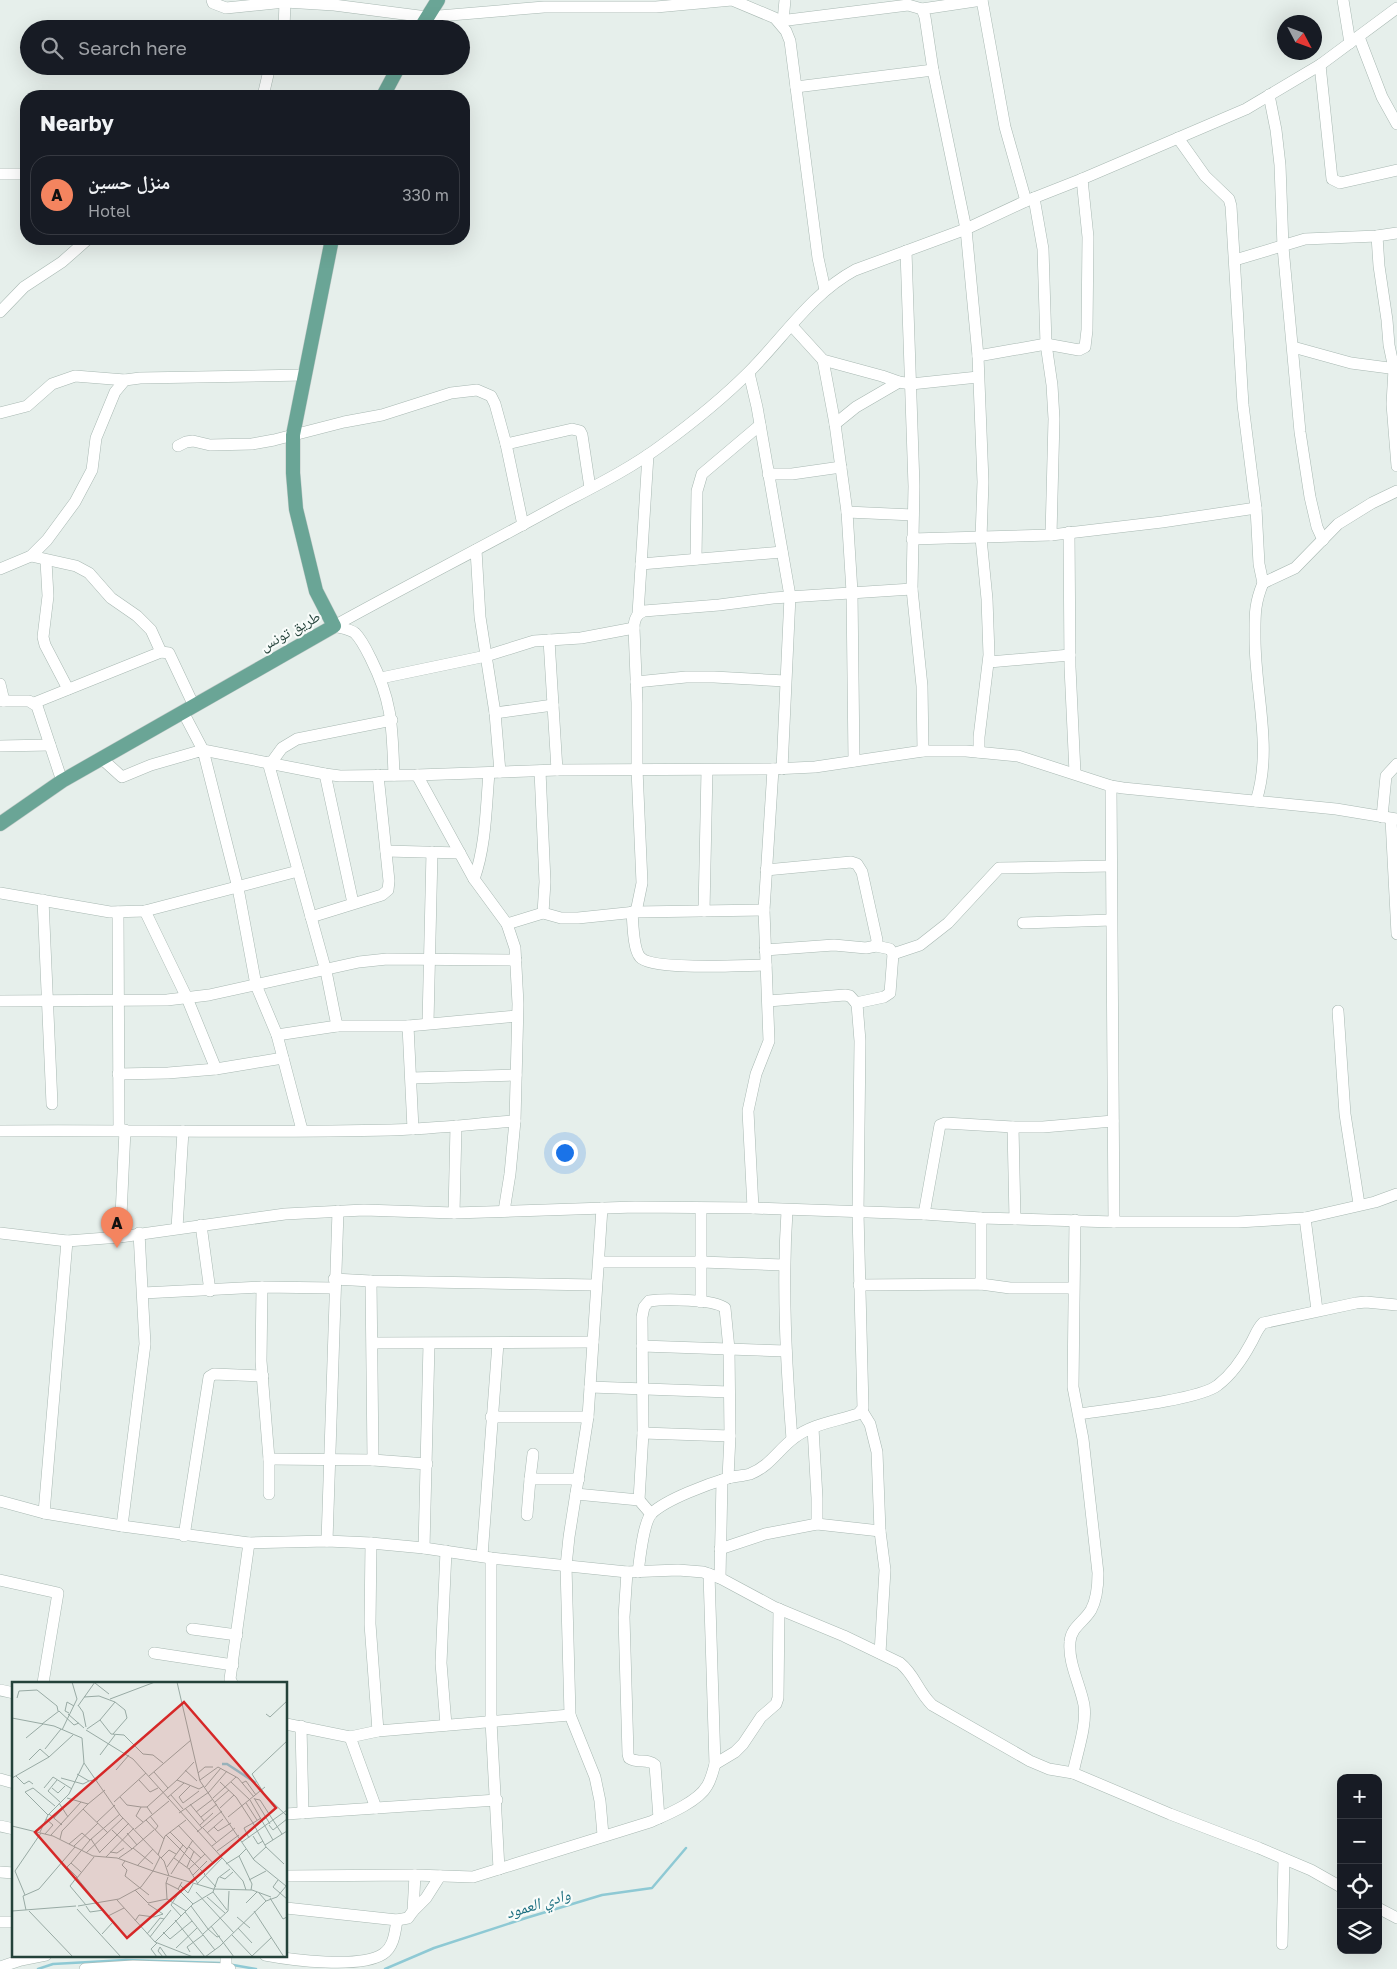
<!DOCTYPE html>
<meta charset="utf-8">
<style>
body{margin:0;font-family:"Golos Text","Noto Naskh Arabic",sans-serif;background:#20242c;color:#f1f3f6}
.controls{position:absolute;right:15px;bottom:15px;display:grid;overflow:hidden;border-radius:10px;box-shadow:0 5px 20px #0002}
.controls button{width:45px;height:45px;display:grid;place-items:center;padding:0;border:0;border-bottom:1px solid #363941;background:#171b24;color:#f1f3f6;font:25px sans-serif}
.compass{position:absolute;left:1277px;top:15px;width:45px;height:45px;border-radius:50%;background:#171b24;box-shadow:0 5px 20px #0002;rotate:131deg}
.you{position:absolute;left:564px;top:1152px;width:18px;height:18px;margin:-12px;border:4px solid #fff;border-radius:50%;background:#1a73e8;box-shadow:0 0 0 8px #1a73e833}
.badge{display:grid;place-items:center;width:32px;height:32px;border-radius:50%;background:#f4845f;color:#111;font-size:16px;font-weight:700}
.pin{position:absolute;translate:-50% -41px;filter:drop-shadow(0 1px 2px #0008)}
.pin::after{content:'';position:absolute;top:26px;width:18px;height:15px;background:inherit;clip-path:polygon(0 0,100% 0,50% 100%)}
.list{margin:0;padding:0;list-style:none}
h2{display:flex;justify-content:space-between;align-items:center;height:65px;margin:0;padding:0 20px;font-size:21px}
h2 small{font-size:16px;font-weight:400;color:#9ea1a6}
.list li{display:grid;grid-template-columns:32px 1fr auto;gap:15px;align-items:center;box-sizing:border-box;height:80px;margin:0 10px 10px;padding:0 10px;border:1px solid #363941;border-radius:20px}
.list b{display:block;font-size:19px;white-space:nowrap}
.list p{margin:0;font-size:16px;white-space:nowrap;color:#9ea1a6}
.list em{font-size:16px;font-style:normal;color:#9ea1a6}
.icon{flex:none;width:28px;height:28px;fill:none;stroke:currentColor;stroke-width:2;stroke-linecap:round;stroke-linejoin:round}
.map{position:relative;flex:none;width:1397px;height:1969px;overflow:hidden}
.search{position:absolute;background:#171b24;box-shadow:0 5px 20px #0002;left:20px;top:20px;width:450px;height:55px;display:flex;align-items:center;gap:12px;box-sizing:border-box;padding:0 18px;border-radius:28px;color:#9ea1a6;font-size:19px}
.panel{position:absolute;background:#171b24;box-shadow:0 5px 20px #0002;left:20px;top:90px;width:450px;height:155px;border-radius:20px}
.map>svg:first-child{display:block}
</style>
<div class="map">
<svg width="1397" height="1969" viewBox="0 0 1397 1969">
<rect width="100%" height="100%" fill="#e6efeb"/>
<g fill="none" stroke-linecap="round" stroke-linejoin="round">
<g stroke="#8ec9d4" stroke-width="2.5">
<polyline points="233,1965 256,1969"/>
<polyline points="38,1969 53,1964 126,1960 220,1963"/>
<polyline points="385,1969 434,1948 526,1918 602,1895 652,1888 686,1848"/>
</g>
<g stroke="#a8b8b2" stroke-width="12">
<g id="minor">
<polyline points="212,0 213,3 226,8 285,2 334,5 427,17 544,7 656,7 732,0 775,18 786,31 790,41 818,258 825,290"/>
<polyline points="982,0 1005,127 1026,201"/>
<polyline points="1343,0 1350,43"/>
<polyline points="922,9 982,0"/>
<polyline points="780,21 908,5 922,9 925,17 933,70"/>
<polyline points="783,21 785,0"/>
<polyline points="284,29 285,2"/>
<polyline points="1359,37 1382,97 1397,124"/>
<polyline points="1320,65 1332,179 1340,183 1397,170"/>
<polyline points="796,87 933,70 966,229 978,356 983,482 981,538 987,599 989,655 979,737 979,752"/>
<polyline points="1269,95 1276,130 1280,165 1283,247 1300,432 1310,497 1317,527 1323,540"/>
<polyline points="263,96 270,66"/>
<polyline points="1178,138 1205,176 1229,199 1231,206 1243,405 1256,508 1259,564 1263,583 1295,568 1338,524 1372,503 1397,491"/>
<polyline points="0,174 26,174"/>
<polyline points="1034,198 1043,249 1046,344 1052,385 1054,419 1051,535"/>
<polyline points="1377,236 1379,266 1387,320 1389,345 1394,369 1392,404 1397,466"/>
<polyline points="906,251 914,486 912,589 922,686 923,751"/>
<polyline points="1235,260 1305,239 1377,236 1397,233"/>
<polyline points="0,312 24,287 62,262 88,239"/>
<polyline points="792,326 823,360 882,376 899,382 911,384 978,377"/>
<polyline points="1293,347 1351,363 1397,369"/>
<polyline points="978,356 1046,344 1079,350 1085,347 1087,330 1088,237 1082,179"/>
<polyline points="823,360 835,424 847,512 852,592 854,761"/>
<polyline points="749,373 757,407 790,596 782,769"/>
<polyline points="0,413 27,406 52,384 75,376 125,380"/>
<polyline points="835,424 856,407 899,382"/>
<polyline points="506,444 523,525"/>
<polyline points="178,446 186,442 193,441 210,445 252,444 274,440 344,422 382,415 451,393 477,390 491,396 495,404 506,444 572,429 580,431 582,435 590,488"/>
<polyline points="768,474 792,474 841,467"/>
<polyline points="847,512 913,515"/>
<polyline points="1069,532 1070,667 1075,773"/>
<polyline points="912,539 1051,535 1162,522 1256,508"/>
<polyline points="476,550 480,617 495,713 500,772"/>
<polyline points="31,556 76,566 89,573 111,598 137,616 151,630 161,652"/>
<polyline points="696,559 697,491 702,474 760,425"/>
<polyline points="46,561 48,596 43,637 45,645 68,689"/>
<polyline points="641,564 782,552"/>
<polyline points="0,569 31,556 47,540 75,502 92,470 96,438 115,392 125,380 140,378 305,375"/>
<polyline points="638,614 648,455"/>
<path d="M334,626C408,585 483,547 557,506C593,487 630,469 662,445C692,423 723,398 749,372C783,338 812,293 855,270L966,229L1026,201L1082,179L1246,109L1320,65L1397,8"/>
<path d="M334,626C340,628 350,629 355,633C362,640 367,651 371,659C393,703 392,728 394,775"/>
<polyline points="549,640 553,705"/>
<polyline points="989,662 1070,655"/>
<polyline points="381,678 486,656 534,641 581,638 634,628"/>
<polyline points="636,682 686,677 714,677 785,681"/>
<polyline points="0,684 4,701"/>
<polyline points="0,701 29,701 37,706 62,781"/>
<polyline points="34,703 161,652 169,653 194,706"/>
<polyline points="183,712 203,750 325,774 340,776 417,775 557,770 773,769 815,767 923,751 966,751 1018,756 1111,786 1123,788 1336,809 1397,819"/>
<polyline points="495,713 553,705 557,770"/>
<polyline points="0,746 50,745"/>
<polyline points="101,758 122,777 151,765 203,750 238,888 256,985 277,1035 302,1130"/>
<polyline points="268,762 326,971 337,1026 277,1035"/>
<polyline points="271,763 282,748 297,739 392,720"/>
<polyline points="540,771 545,882 543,913"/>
<polyline points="325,774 353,903"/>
<polyline points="417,775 474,879 507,924 515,948 518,1004 515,1121 510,1174 504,1211"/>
<polyline points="1111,786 1114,1222"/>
<path d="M1256,801C1273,749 1255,693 1255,639C1255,616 1254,605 1263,583"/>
<polyline points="1382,817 1386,776 1397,764"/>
<polyline points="1391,819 1397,934"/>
<polyline points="386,851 460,853"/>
<polyline points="766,870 851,862 857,864 862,872 877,940 876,946"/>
<path d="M474,879C486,846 486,807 489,773"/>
<polyline points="0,893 110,912 145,911 298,871"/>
<polyline points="43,900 52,1104"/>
<polyline points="145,911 187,998 216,1069"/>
<polyline points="704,911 707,770"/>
<polyline points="118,912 119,1130"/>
<path d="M632,912C633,923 633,949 640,957C651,971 746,965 766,965"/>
<path d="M636,912L642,883L637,769V703L634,628C634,620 636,614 644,611L719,605L773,598L912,589"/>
<polyline points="311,917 382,895 388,890 389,881 378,775"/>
<polyline points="1023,923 1111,920"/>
<polyline points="507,924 543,913 561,918 578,918 636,912 764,910"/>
<polyline points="765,950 834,945 866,948 876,946 890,949 893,954 890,993 884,997 856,1003"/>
<polyline points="893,954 920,945 948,923 999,868 1111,866"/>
<polyline points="0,1001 167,1000 209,995 359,962 387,959 516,960"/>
<polyline points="1338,1011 1345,1114 1359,1204"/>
<polyline points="428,1023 432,852"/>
<polyline points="337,1026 408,1026 517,1016"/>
<polyline points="408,1026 413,1129"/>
<polyline points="118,1074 168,1073 216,1069 283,1058"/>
<polyline points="411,1078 516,1075"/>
<polyline points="1013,1127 1015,1219"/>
<path d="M0,1131C130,1130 260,1133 391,1130C432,1129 474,1124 515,1121"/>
<polyline points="602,1208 588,1417 569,1537 566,1566 570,1715 595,1777 600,1801 603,1835"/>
<polyline points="753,1208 748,1111 756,1074 769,1041 764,910 773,769"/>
<path d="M787,1211C782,1287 786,1362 792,1439"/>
<polyline points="454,1213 456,1126"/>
<polyline points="924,1214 940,1125 945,1123 1013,1127 1043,1127 1113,1121"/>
<polyline points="981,1218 981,1284"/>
<polyline points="1305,1218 1317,1310"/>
<polyline points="201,1225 210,1291"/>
<polyline points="177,1228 183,1131"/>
<polyline points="0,1233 67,1241 120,1237 285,1214 364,1210 454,1213 635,1207 753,1208 924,1214 981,1218 1114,1222 1238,1222 1305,1218 1375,1202 1397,1194"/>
<polyline points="120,1237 125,1130"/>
<polyline points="599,1262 701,1262 784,1265"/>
<polyline points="334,1279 371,1281 596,1285"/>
<polyline points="371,1281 373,1460"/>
<polyline points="859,1285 981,1284 1010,1288 1073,1288"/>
<polyline points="262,1287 261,1361 269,1459 269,1494"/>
<polyline points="143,1293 262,1287 334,1288"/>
<polyline points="701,1302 701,1208"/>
<polyline points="373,1343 593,1342"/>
<polyline points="642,1346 786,1351"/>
<polyline points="590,1387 729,1392"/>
<polyline points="862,1411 870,1424 877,1452 880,1531 885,1570 880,1653"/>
<path d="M1079,1414C1106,1410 1200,1400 1218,1385C1231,1375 1243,1358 1251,1343C1255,1336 1257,1329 1263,1323L1356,1303L1366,1302L1397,1305"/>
<polyline points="491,1417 588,1417"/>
<polyline points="813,1428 817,1498 817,1524"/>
<polyline points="643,1433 730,1436"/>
<polyline points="269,1459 373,1460 427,1464"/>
<polyline points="530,1479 533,1454"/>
<polyline points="576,1494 639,1500 651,1514"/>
<path d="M639,1500L643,1433L642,1317L644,1307L649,1301C664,1299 714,1299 725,1308L729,1349L730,1436L728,1478"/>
<path d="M0,1501L44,1513L122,1526L249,1543L327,1541L371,1543L424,1548L491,1558L627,1572L678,1570L703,1572L720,1578L774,1607L844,1636L900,1663C915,1675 917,1690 932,1705L1030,1761L1049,1769L1073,1773L1170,1814L1259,1848L1311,1870L1341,1887"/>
<polyline points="44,1513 67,1241"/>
<polyline points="527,1515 530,1479 579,1479"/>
<polyline points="122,1526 145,1344 139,1233"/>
<polyline points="184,1536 209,1377 214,1374 263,1376"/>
<polyline points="327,1541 338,1211"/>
<polyline points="371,1543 370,1624 378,1731"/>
<polyline points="424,1548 429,1344"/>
<polyline points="720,1549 765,1534 817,1524 880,1531"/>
<polyline points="482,1556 498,1343"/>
<polyline points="491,1558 491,1721 499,1869"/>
<path d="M627,1572L624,1617L628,1754L629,1758C638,1764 648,1758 655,1765L659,1818"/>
<path d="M638,1572C640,1559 643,1522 652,1513C667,1499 708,1484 728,1478C735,1476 743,1476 750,1474C769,1467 779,1449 794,1438C812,1424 837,1421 858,1414L863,1408L858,1213L860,1041L857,1004L850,996L845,995L768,1001"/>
<polyline points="720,1578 722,1480"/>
<polyline points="0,1580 58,1593 43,1683"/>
<polyline points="192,1629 237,1635"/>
<polyline points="154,1653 233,1665"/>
<polyline points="232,1683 230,1679 249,1543"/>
<polyline points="0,1690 14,1693"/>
<polyline points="286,1724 350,1737 378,1731 570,1715"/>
<polyline points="446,1725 441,1663 446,1551"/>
<polyline points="301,1726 303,1813"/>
<polyline points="350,1737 376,1808"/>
<polyline points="715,1764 735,1752 743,1744 761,1717 776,1704 778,1698 779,1609"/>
<path d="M1073,1773C1077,1752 1087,1726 1084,1705C1080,1684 1068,1663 1070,1642C1071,1627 1084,1622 1091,1610C1097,1599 1098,1586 1098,1573L1083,1439L1073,1387L1075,1220"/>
<polyline points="0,1779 14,1783"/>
<polyline points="286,1814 497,1800"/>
<polyline points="0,1826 14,1829"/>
<polyline points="0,1872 14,1873"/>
<path d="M286,1876L415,1875L473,1877L650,1822C666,1815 698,1802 707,1786C711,1780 713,1771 715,1764L709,1574"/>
<polyline points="286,1908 397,1920 408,1918 413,1911 415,1875"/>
<polyline points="1378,1908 1397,1918"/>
<polyline points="413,1911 426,1898 440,1876"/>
<polyline points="0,1922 14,1922"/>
<polyline points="1282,1944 1284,1859"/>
<polyline points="226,1955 226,1969"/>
<path d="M265,1955C291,1960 360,1969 383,1954C394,1947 395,1932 397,1920"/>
<polyline points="0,1967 21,1960 46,1955"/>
<polyline points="85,1969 133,1966 230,1969"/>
</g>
</g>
<g stroke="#c2cac8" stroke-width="15">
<g id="major">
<polyline points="420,29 438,0"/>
<polyline points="383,96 399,66"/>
<polyline points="0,824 62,781 334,626 316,591 296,509 293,473 293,435 332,239"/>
</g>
</g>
<use href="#minor" stroke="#fff" stroke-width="11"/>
<use href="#major" stroke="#6aa596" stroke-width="14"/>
</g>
<g text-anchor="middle" stroke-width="4.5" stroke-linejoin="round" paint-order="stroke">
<g font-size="15" fill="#24423a" stroke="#f7fbf9">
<text transform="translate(290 631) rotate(-29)" y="5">طريق تونس</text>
</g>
<g font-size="16" font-style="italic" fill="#1c6f80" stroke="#f7fbf9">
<text transform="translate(538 1903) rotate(-17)" y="6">وادي العمود</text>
</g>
</g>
<g transform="translate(12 1682)">
<rect width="275" height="275" fill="#e6efeb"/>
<path fill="none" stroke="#8ec9d4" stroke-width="2.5" d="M210,82H215L244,101"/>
<path fill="none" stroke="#98aaa4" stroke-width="1" d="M60,0L65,17M165,0L188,99L242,178L274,204M83,1L97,12M72,15L87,14L103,20L88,38L75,47M5,16L7,9L25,8L45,24L46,29M98,17L143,0M66,23L71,30L74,45M66,24L83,0M57,31L53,29L55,20L62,24M56,32L72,46M254,32L258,35L275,19M0,36L42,44L70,56L72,81L57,112L36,133L28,150M88,38L99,52L112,53L131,72L141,73L151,81M30,42L47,29L62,43L67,41M50,48L65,17M74,48L121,77L231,199L234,208M101,52L115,36L113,28L103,20M14,56L31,42M275,59L240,92L253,113L275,134M33,67L49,47M88,73L103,53M17,78L28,67L37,75M72,81L108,133L152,179L157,194M104,88L117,73M173,88L185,99M142,90L156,106M186,91L193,85H201M65,92L77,99L86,97M4,94L12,102L17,99L21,102M137,94L179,58M0,96L37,75L61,53M49,96L71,102L77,99M86,96L97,85M45,98L36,109L48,120M127,98L138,110L146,106M165,98L182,80M188,98L206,85L226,96L242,115M208,100L224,115L241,141L249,136M219,100L238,118M230,101L234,99L244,113M179,103L167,115L171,121L187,109M193,105L209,86M32,106L41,95L60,107M40,106L46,111L53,104M159,113L171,127M108,115L115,123L129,125M155,116L172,101M201,116L224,95M242,116L258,142M243,117L248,118L270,152M238,118L261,158M102,120L134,91M203,120L217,108M47,121L56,135M234,121L245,138M76,122L93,108M178,122L192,139M173,126L190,146M208,126L222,113M71,127L96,151M184,130L201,117M167,131L197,110L215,89M37,132L50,143M140,132L135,125L165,98L187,107L192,104M36,133L13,110L21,106L43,124M138,134L146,144L143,148M189,135L205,122M216,135L253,105M42,136L60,117M134,138L152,157M85,140L103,123M131,140L124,134L129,125H135M241,141L254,165L272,182M166,143L202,182M188,143L201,131M257,143L261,148L275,137M0,144L41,154L81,174L105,176L141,189L148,175M202,145L206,149L219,141M191,146L204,160M123,147L157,119M100,148L120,167L142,148M158,150L171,163M185,150L210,129M115,151L125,163M195,151L211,137M33,152L41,143L34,137M39,153L69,120M154,153L193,192M241,154L246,162L251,159M237,156L232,146L241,141M48,157L50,149L76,122L55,116M79,157L88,171M230,160L275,128M57,162L70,151L78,158M253,163L275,149M62,164L86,141M200,164L223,146M177,165L189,176M121,166L141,182M234,167L227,174L240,202L239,208M205,169L227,153M88,170L117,141M98,170L105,171L112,166M74,171L111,136M146,173L153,154L174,138M82,175L65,196L101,240L90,252M94,175L122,146M107,176L120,167M149,176L157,168L164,172M162,176L177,187L186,202M241,177L254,165M113,179L110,183L115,188L113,194L137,213M59,181L55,185L65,195M214,182L227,174M125,184L141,167M155,185L171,163L175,167M175,185L182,169M177,187L193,172M69,190L59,181L78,158L108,132M159,192L181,158M192,192L204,205M181,193L195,179M65,195L58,204L74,223M156,195L154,201L166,207M208,195L213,197L221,190M237,198L254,189M266,198L261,205L275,217M170,200L166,207L181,222M154,201L155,217M185,202L210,176M168,203L176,211L181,202M123,208L136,221L155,217L174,229M168,209L159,223L169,234M184,210L222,251M201,210L215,228M247,211L254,219L265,215L275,203M13,213L3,189L29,151M195,215L213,231M258,216L271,237L275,235M105,218L143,260L181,275M234,221L245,210M136,222L151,232M66,224L107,217L129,205L141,189L201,207L240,208L259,215M74,224L78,230L92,228M179,224L196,247L205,255L208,254M65,227L109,275M14,228L11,214L27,207L63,165M0,229L64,224M17,229L61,275M242,229L272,275M173,230L203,268M96,234L112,226M225,235L238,246M163,238L193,275M123,239L127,233L142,235L151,232M199,244L222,275M226,246L240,261M151,250L158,257L180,239M135,252L148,236L152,237M191,252L216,229L217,209M220,253L240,274M138,255L159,228M143,260L181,222L201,210L206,196L218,187M164,266L185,246M178,270L175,265L191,253M145,275L139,267L145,261M151,275L146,269L148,265L155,275M193,275L208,264L254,219M239,275L260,255"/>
<path fill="#d62828" fill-opacity="0.15" stroke="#d62828" stroke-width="2.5" d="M172,20L264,126L115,256L23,150Z"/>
<rect width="275" height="275" fill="none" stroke="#24423a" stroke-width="2.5"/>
</g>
</svg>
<div class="controls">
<button>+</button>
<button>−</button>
<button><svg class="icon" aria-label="locate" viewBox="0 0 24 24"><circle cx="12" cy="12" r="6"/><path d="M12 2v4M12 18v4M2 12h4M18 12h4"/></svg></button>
<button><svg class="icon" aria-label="layers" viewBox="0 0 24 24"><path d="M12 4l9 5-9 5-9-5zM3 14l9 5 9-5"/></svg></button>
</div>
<svg class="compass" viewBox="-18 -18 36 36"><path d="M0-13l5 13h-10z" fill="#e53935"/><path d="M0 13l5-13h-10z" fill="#9ea1a6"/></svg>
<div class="you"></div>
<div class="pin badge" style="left:117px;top:1248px">A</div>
<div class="search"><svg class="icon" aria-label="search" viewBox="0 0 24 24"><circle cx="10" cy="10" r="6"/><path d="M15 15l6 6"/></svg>Search here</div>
<section class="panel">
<h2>Nearby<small></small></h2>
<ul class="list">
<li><span class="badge">A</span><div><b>منزل حسين</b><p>Hotel</p></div><em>330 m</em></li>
</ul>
</section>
</div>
